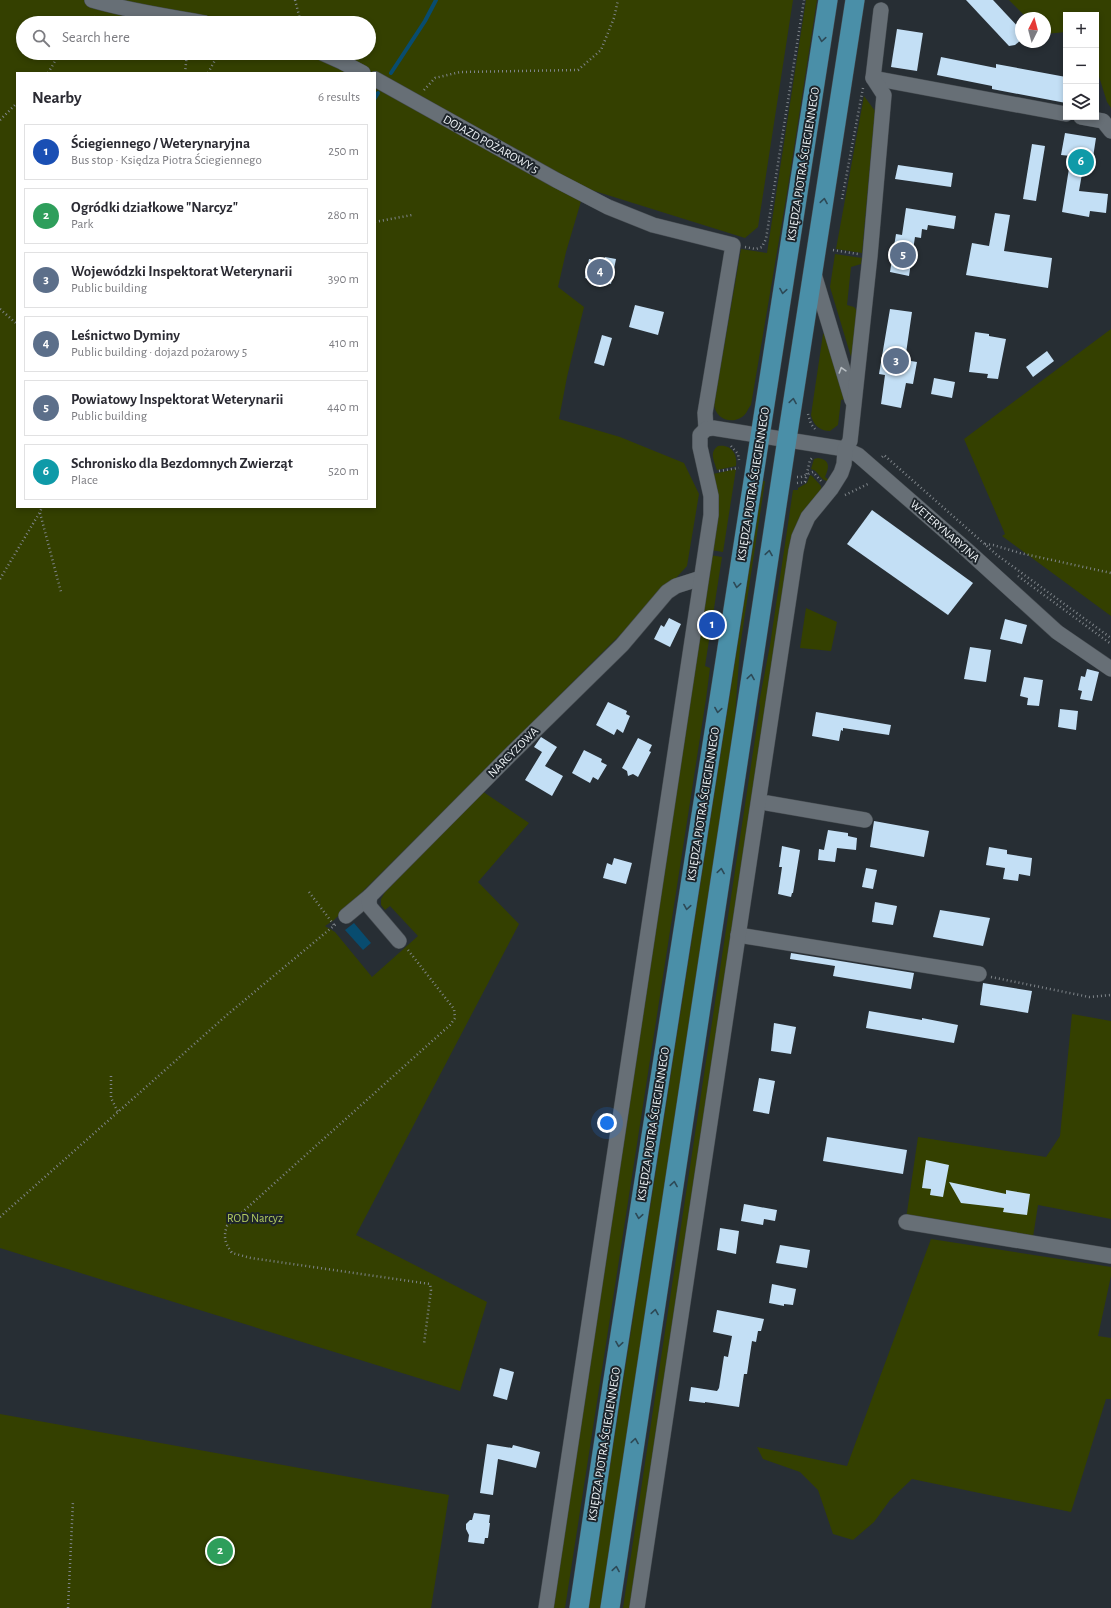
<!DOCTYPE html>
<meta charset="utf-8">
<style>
body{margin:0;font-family:"Alegreya Sans",sans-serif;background:#f7f7f7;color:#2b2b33}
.controls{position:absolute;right:12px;top:12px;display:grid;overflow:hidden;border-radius:0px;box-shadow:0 2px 6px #0003}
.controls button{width:36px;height:36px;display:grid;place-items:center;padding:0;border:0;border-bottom:1px solid #e1e1e2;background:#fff;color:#2b2b33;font:20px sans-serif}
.compass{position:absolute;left:1015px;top:12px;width:36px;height:36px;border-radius:50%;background:#fff;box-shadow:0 2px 6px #0003;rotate:6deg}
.you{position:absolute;left:607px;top:1123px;width:14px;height:14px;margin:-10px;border:3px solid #fff;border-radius:50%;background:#1a73e8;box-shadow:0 0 0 6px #1a73e833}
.badge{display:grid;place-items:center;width:26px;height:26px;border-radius:50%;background:#b45309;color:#fff;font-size:13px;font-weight:700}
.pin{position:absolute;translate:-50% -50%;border:2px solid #fff;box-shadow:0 1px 4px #0006}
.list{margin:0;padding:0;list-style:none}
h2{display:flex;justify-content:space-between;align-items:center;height:52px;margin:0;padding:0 16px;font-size:17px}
h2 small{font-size:13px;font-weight:400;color:#7c7c81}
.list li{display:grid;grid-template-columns:26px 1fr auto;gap:12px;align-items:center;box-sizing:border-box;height:56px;margin:0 8px 8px;padding:0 8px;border:1px solid #e1e1e2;border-radius:0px}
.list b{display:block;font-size:15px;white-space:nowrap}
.list p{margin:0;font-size:13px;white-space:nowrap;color:#7c7c81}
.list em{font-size:13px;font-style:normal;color:#7c7c81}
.icon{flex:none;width:22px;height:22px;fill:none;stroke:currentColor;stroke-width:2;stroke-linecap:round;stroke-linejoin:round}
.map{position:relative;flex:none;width:1111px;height:1608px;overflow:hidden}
.search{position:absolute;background:#fff;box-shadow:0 2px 6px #0003;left:16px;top:16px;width:360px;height:44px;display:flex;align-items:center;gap:10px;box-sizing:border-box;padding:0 14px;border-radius:22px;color:#7c7c81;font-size:15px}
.panel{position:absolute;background:#fff;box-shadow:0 2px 6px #0003;left:16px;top:72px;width:360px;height:436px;border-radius:0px}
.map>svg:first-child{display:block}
</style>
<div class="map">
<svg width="1111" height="1608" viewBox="0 0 1111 1608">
<rect width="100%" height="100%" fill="#272e34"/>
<g fill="#344000" fill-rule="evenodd">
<path d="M0,0H793L758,227L745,238L585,188L566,252L558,287L584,307L567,377L559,419L620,437L684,463L699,494L687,566L666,589L334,920L325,926L335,932L372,977L418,936L390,906L385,910L381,905V899L385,892L482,791L529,823L478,882L519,924L356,1235L487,1302L460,1391L0,1248ZM23,23H369V53H23ZM17,73H375V507H17Z"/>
<path d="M806,0H817L787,193L751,405C748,408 747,414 742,417C730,425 715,418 714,404L741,249L767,253Z"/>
<polygon points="1009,0 1111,0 1111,108 1107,102 1096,67 1096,15 1066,15 1066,32 1045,34 1045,18 1027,18"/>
<polygon points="864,96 875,111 862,253 836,249"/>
<polygon points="835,254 862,258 861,264 851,267 847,305 854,307 857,311 852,360 830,287"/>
<polygon points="1111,329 1111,616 1002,536 1005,534 964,439"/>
<path d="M825,333L846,399L841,400L838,425L830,431C820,431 813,425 811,415L823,334Z"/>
<path d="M718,446C731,444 738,454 736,466L717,470C714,461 709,452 718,446Z"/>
<path d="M818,458C831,460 829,468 825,477L829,480L827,481C820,480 819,471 811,469L814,459Z"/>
<polygon points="736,469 723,552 711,550 713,474"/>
<polygon points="810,475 812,476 821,486 821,490 809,504 631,1608 623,1608 760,706 759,703 770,645 793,490 798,490 798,488 807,483"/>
<polygon points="763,481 765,481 740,647 735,716 729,765 602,1608 588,1608"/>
<polygon points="710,555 722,557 705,666 710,668 706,699 565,1608 553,1608"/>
<polygon points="806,608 837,622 831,651 800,648"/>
<polygon points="1072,1014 1111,1021 1111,1219 1038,1205 1033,1237 906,1219 918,1137 1046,1157 1060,1136"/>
<polygon points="931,1239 1111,1267 1111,1276 1098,1336 1111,1338 1111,1399 1106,1399 1071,1512 912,1479 890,1500 874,1522 853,1540 833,1534 818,1490 800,1472 763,1459 757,1447 847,1466"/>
<polygon points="0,1414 449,1495 431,1608 0,1608"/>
</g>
<polygon fill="#084c6f" points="354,923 371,943 363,950 345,930"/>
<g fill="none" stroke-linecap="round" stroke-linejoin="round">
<g stroke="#084c6f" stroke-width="4">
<polyline points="391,73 425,21 436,0"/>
<polyline points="375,98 378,93"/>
</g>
</g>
<g fill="#c3dff5">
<polygon points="966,0 993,0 1021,30 1021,40 1015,45 1009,46"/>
<polygon points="897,29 923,33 917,71 891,67"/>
<polygon points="941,57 996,68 996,64 1066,77 1066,103 992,89 992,86 937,75"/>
<polygon points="1065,133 1096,138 1091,170 1083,168 1079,191 1108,194 1106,213 1090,211 1089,217 1062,212 1071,156 1061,155"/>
<polygon points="1032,144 1045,146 1036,201 1023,199"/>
<polygon points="898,165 953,173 951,187 895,179"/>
<polygon points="906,208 956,216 954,229 928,225 927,230 922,229 921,238 915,237 909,276 890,272 896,234 902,235"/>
<polygon points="995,213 1010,215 1004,251 1052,258 1048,288 966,275 972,243 989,246"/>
<polygon points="605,257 616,259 611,284 585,278 589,259 604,262"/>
<polygon points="635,305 664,312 658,335 629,327"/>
<polygon points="890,309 912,312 905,360 917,362 913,384 906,383 901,408 881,404 885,375 879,374"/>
<polygon points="975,332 989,334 989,336 1006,339 998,379 987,378 988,374 969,372"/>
<polygon points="602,335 612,338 604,366 594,363"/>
<polygon points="1047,351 1054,361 1033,377 1026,367"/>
<polygon points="934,378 955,382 952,398 931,394"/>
<polygon points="872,510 973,583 948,615 847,544"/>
<polygon points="669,618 681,624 670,647 654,639 661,625 664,627"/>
<polygon points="1005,619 1027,625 1022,644 1000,639"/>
<polygon points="970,647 991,650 986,682 964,679"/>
<polygon points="1087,669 1099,672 1092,701 1080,699 1082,691 1078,690 1081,676 1085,677"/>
<polygon points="1024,677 1043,680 1039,706 1027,705 1028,698 1020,696"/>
<polygon points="608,702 627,711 626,714 630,716 623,733 617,729 614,735 596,725"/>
<polygon points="1060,709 1078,711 1076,730 1058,727"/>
<polygon points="816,712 891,725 889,735 843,728 843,731 841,730 839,741 812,736"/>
<polygon points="541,737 557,747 545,766 563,776 552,796 525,780 542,752 534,747"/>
<polygon points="638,738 652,745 649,751 651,752 638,777 633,774 628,776 627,771 622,768"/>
<polygon points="584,750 602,759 601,762 607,765 598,780 593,777 590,783 572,773"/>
<polygon points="874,821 929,831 924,857 870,847"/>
<polygon points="828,830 848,833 848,836 857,838 856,850 837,848 835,862 818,860 819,849 824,850"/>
<polygon points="782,846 800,850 793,893 792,893 791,897 778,894 782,867 779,867"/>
<polygon points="989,847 1007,850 1007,854 1032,858 1030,876 1019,874 1018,881 1003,879 1005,868 986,865"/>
<polygon points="614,858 632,863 626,884 603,878 607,863 612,865"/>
<polygon points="866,868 877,870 873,889 862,887"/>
<polygon points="875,902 897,906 893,925 872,922"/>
<polygon points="940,910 990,918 983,946 933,937"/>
<polygon points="791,953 914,973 911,989 833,976 835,966 790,959"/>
<polygon points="983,983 1032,991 1028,1013 980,1005"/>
<polygon points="869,1011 922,1020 922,1018 958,1025 954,1043 866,1028"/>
<polygon points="774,1023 796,1027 791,1054 771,1051"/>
<polygon points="759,1078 775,1081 769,1114 753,1111"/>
<polygon points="827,1137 907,1150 903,1174 823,1161"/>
<polygon points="926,1160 949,1165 943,1197 930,1195 931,1189 922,1188"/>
<polygon points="949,1182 1006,1194 1006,1190 1030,1194 1027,1215 1003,1212 1004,1208 961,1203"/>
<polygon points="744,1204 777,1210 775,1221 764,1219 763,1225 741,1221"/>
<polygon points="720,1228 739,1231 736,1254 717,1250"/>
<polygon points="780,1245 810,1250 807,1268 776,1263"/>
<polygon points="772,1284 796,1289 793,1305 784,1304 784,1306 769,1303"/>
<polygon points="717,1310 764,1319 761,1331 758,1331 756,1342 752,1341 747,1374 744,1374 739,1407 705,1402 705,1403 689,1401 691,1387 717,1391 719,1388 724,1356 728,1357 732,1336 713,1332"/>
<polygon points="500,1368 514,1372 507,1400 493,1396"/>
<polygon points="487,1444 512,1448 513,1445 540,1452 536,1468 498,1459 493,1495 480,1493"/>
<polygon points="474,1513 490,1515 489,1523 490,1523 488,1538 485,1538 484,1544 468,1542 469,1535 466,1529 466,1524 470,1520 472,1520"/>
</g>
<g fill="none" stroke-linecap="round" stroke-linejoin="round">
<g stroke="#454b50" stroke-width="16">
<g id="minor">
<path d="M92,0C129,11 167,16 205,23"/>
<polyline points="322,53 342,62 363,73"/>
<polyline points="873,78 1066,114"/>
<polyline points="375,79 556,180 608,207 653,225 733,245 705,413 706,429"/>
<polyline points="1081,117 1103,121 1111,131"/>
<polyline points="814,274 852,400"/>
<polyline points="767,803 865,820"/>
<polyline points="346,916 370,896"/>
<polyline points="738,935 979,974"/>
<polyline points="399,941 370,907 369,902 370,896 513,752 622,645 667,592 676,586 701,578"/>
<polyline points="906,1222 1111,1256"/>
<polyline points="546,1608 711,515 711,496 700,447 700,435 706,429 713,428 845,449 858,455 968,551 1057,632 1111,669"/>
<polyline points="637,1608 796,551 799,537 808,517 831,489 841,473 844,464 845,449 850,441 870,256 884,95 873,78 881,10"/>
</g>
</g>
<g stroke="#454b50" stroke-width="20">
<g id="major">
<polyline points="579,1608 610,1399 828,0"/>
<polyline points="610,1608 787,439 855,0"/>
</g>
</g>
<g stroke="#7f858a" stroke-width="2.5" stroke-dasharray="1 3" stroke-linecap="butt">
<polyline points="295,0 301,23"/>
<polyline points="89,23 97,15"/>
<polyline points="48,73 60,53"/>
<polyline points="185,73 187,53"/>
<polyline points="208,73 219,53"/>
<polyline points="424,90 435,78 460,72 578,70 601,50 614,18 618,0"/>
<polyline points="0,120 17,103"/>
<polyline points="842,199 863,88"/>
<polyline points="375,222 412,215"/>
<polyline points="745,247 756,249 762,247 766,239 804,0"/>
<polyline points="833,250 858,254"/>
<polyline points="0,309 17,324"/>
<polyline points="808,414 811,424 815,429"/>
<polyline points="731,446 738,454 739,460"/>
<polyline points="882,457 884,455 997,555 1111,638"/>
<polyline points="719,471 739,468"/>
<polyline points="797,477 801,477 813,472 821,481"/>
<polyline points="797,483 805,482 810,460 813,457"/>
<polyline points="845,495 870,483"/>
<polyline points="40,513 61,592"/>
<polyline points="985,544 993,545 1020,553 1111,573"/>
<polyline points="1018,576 1111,644"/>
<polyline points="0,579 40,512 42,507"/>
<polyline points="309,892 334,925"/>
<path d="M408,950L454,1009L455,1018L450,1025L227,1226C223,1237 225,1243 232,1253L251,1258L430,1284L431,1290L424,1344"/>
<polyline points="991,977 1089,997 1111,995"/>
<polyline points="111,1076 111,1098 118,1112"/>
<polyline points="0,1217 228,1014 336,924"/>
<polyline points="68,1608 73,1501"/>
</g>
<use href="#minor" stroke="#676f76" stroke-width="15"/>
<use href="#major" stroke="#4a8fa8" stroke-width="19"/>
</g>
<defs><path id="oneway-chevron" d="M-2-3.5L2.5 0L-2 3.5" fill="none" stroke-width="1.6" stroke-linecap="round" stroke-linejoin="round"/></defs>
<g stroke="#2d4956">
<use href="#oneway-chevron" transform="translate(822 39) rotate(99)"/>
<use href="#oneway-chevron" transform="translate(824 201) rotate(-81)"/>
<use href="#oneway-chevron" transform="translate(783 291) rotate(99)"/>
<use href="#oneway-chevron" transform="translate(793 401) rotate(-81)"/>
<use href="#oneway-chevron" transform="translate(769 553) rotate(-81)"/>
<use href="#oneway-chevron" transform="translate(737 585) rotate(99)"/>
<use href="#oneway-chevron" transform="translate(751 677) rotate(-81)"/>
<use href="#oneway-chevron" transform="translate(718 710) rotate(99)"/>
<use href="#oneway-chevron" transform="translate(721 871) rotate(-81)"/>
<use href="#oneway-chevron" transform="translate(687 907) rotate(99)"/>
<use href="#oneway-chevron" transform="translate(674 1184) rotate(-81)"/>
<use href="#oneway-chevron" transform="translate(639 1216) rotate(99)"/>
<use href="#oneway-chevron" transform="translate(655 1312) rotate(-81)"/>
<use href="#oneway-chevron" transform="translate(619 1344) rotate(99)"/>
<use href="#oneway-chevron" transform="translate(635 1441) rotate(-81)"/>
<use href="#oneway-chevron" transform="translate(616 1569) rotate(-81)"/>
</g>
<use stroke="#b8bec3" href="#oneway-chevron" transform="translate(842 370) rotate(-107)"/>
<g text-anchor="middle" stroke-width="4" stroke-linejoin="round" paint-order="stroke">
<g font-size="12" fill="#eef3f6" stroke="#1d242a">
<text transform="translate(491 144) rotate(29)" y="4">DOJAZD POŻAROWY 5</text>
<text transform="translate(803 164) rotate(-81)" y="4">KSIĘDZA PIOTRA ŚCIEGIENNEGO</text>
<text transform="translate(753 484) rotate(-81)" y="4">KSIĘDZA PIOTRA ŚCIEGIENNEGO</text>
<text transform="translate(945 531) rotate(41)" y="4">WETERYNARYJNA</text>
<text transform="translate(513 752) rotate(-45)" y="4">NARCYZOWA</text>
<text transform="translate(703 804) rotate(-81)" y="4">KSIĘDZA PIOTRA ŚCIEGIENNEGO</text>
<text transform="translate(653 1124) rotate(-81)" y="4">KSIĘDZA PIOTRA ŚCIEGIENNEGO</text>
<text transform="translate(604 1444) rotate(-81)" y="4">KSIĘDZA PIOTRA ŚCIEGIENNEGO</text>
</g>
<g font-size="12" fill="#b3cc61" stroke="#1d242a">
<text x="255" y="1222">ROD Narcyz</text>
</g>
</g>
</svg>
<div class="controls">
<button>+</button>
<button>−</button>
<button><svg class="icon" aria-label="layers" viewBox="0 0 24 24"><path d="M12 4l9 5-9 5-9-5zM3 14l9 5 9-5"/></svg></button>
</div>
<svg class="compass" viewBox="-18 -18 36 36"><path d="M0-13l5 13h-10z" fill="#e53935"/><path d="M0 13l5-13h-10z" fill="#7c7c81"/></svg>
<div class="you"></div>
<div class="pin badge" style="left:712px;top:625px;background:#1a4fb4">1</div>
<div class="pin badge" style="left:220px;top:1551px;background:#2e9e5b">2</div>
<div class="pin badge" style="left:896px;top:361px;background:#5c6f8a">3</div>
<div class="pin badge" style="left:600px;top:272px;background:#5c6f8a">4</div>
<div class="pin badge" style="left:903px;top:255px;background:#5c6f8a">5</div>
<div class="pin badge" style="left:1081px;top:162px;background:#0f9aa8">6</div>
<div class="search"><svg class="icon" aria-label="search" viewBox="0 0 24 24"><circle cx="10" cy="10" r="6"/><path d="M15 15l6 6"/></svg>Search here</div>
<section class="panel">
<h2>Nearby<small>6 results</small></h2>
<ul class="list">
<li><span class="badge" style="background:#1a4fb4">1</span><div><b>Ściegiennego / Weterynaryjna</b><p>Bus stop · Księdza Piotra Ściegiennego</p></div><em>250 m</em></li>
<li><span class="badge" style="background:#2e9e5b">2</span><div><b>Ogródki działkowe &quot;Narcyz&quot;</b><p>Park</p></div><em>280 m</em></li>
<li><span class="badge" style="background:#5c6f8a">3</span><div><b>Wojewódzki Inspektorat Weterynarii</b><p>Public building</p></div><em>390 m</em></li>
<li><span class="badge" style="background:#5c6f8a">4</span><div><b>Leśnictwo Dyminy</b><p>Public building · dojazd pożarowy 5</p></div><em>410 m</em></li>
<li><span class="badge" style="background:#5c6f8a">5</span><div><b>Powiatowy Inspektorat Weterynarii</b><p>Public building</p></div><em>440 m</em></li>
<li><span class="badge" style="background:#0f9aa8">6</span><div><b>Schronisko dla Bezdomnych Zwierząt</b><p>Place</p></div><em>520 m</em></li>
</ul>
</section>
</div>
